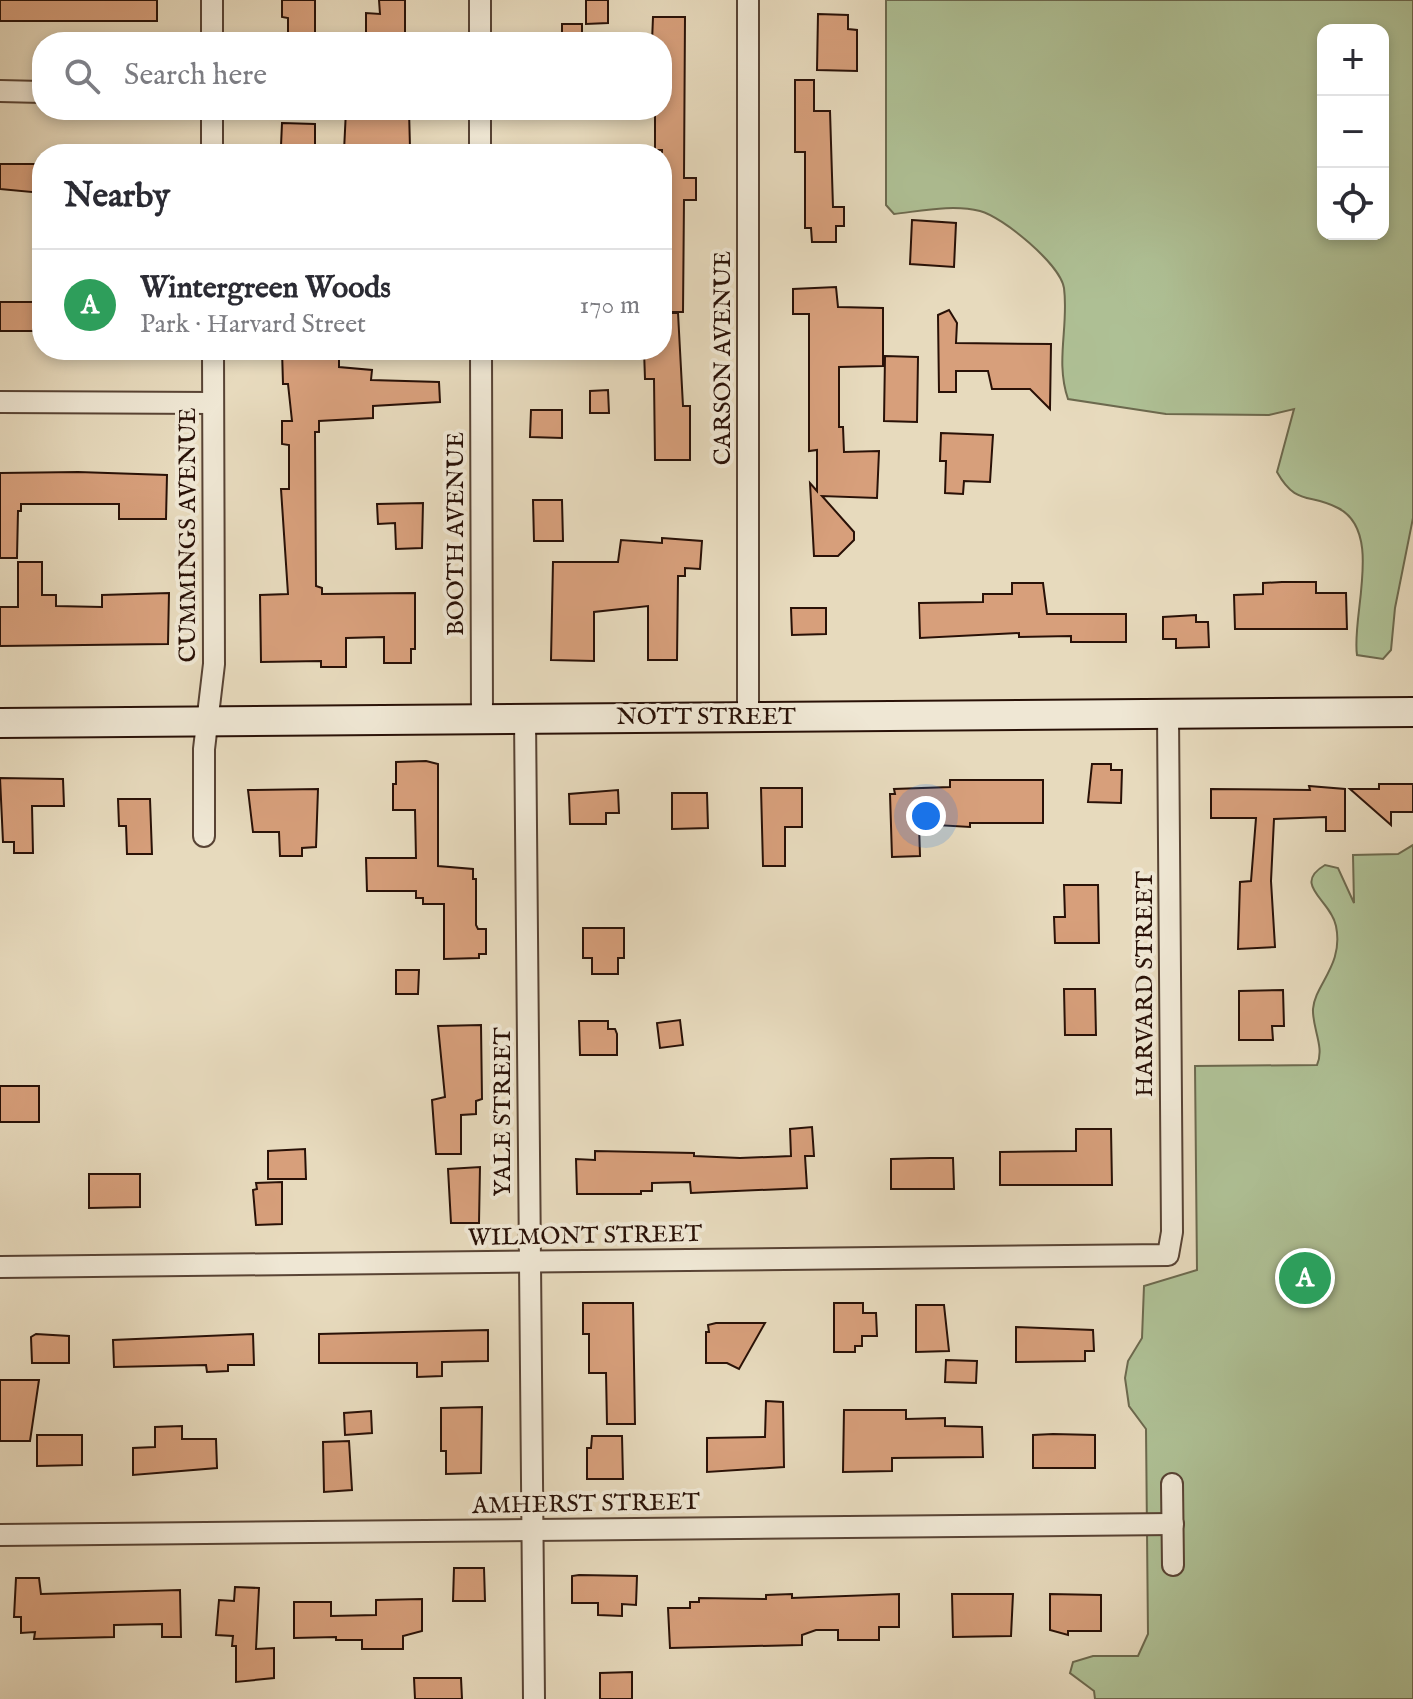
<!DOCTYPE html>
<meta charset="utf-8">
<style>
body{margin:0;font-family:"IM FELL English",serif;background:#f2f2f3;color:#2b2b33}
.controls{position:absolute;right:24px;top:24px;display:grid;overflow:hidden;border-radius:16px;box-shadow:0 4px 12px #0003}
.controls button{width:72px;height:72px;display:grid;place-items:center;padding:0;border:0;border-bottom:2px solid #e1e1e2;background:#fff;color:#2b2b33;font:40px sans-serif}
.you{position:absolute;left:926px;top:816px;width:28px;height:28px;margin:-20px;border:6px solid #fff;border-radius:50%;background:#1a73e8;box-shadow:0 0 0 12px #1a73e833}
.badge{display:grid;place-items:center;width:52px;height:52px;border-radius:50%;background:#ea580c;color:#fff;font-size:26px;font-weight:700}
.pin{position:absolute;translate:-50% -50%;border:4px solid #fff;box-shadow:0 2px 8px #0006}
.list{margin:0;padding:0;list-style:none}
h2{display:flex;justify-content:space-between;align-items:center;height:104px;margin:0;padding:0 32px;font-size:34px}
h2 small{font-size:26px;font-weight:400;color:#7c7c81}
.list li{display:grid;grid-template-columns:52px 1fr auto;gap:24px;align-items:center;box-sizing:border-box;height:112px;padding:0 32px;border-top:2px solid #e1e1e2}
.list b{display:block;font-size:30px;white-space:nowrap}
.list p{margin:0;font-size:26px;white-space:nowrap;color:#7c7c81}
.list em{font-size:26px;font-style:normal;color:#7c7c81}
.icon{flex:none;width:44px;height:44px;fill:none;stroke:currentColor;stroke-width:2;stroke-linecap:round;stroke-linejoin:round}
.map{position:relative;flex:none;width:1413px;height:1699px;overflow:hidden}
.search{position:absolute;background:#fff;box-shadow:0 4px 12px #0003;left:32px;top:32px;width:640px;height:88px;display:flex;align-items:center;gap:20px;box-sizing:border-box;padding:0 28px;border-radius:32px;color:#7c7c81;font-size:30px}
.panel{position:absolute;background:#fff;box-shadow:0 4px 12px #0003;left:32px;top:144px;width:640px;height:216px;border-radius:32px}
.map>svg:first-child{display:block}
</style>
<div class="map">
<svg width="1413" height="1699" viewBox="0 0 1413 1699">
<rect width="100%" height="100%" fill="#e7dabd"/>
<filter id="stains"><feTurbulence type="fractalNoise" baseFrequency=".0025" numOctaves="4"/><feColorMatrix values="0 0 0 0 .2 0 0 0 0 .09 0 0 0 0 .02 0 0 0 .5 -.17"/></filter>
<radialGradient id="worn" r=".72"><stop offset=".6" stop-color="#630" stop-opacity="0"/><stop offset="1" stop-color="#630" stop-opacity=".3"/></radialGradient>
<g fill="#afc196" stroke="#6c694e" stroke-width="2" fill-rule="evenodd">
<path d="M886,0H1413V518L1395,608L1391,650L1383,659L1357,655C1351,616 1384,531 1338,508C1309,493 1296,506 1277,472L1294,409L1269,415L1166,414L1068,399C1055,361 1069,326 1064,288C1060,264 1003,217 980,211C953,204 921,211 894,214L886,205ZM1383,30V234H1323V30Z"/>
<path d="M1413,845V1699H1095L1094,1691L1070,1673L1073,1662L1093,1656H1138L1148,1634L1146,1429L1129,1406L1125,1378L1128,1361L1142,1338L1144,1286L1197,1270L1195,1066L1317,1065C1325,1047 1312,1028 1313,1009C1315,984 1344,965 1336,926C1331,900 1291,885 1325,865L1338,868L1354,903L1353,855L1398,854Z"/>
</g>
<g fill="#d79f7b" stroke="#291107" stroke-width="2">
<rect x="0" y="0" width="157" height="21"/>
<polygon points="282,0 315,0 315,36 288,35 288,18 282,17"/>
<polygon points="379,0 405,0 405,42 366,42 366,13 380,14"/>
<polygon points="586,0 608,0 608,23 586,24"/>
<polygon points="818,14 848,15 848,29 857,30 857,71 817,70"/>
<polygon points="653,17 685,17 684,178 696,178 696,200 684,200 683,312 662,312 662,150 655,150 655,110 662,110 662,42 652,42"/>
<rect x="562" y="24" width="20" height="18"/>
<polygon points="795,80 814,80 814,111 830,111 833,207 844,207 844,226 836,226 836,242 812,242 811,228 805,228 805,152 795,152"/>
<polygon points="346,110 409,110 410,148 392,148 392,152 344,151"/>
<polygon points="282,123 315,124 315,154 288,154 288,146 281,146"/>
<polygon points="0,164 42,164 42,193 0,189"/>
<polygon points="912,220 956,223 954,267 910,264"/>
<polygon points="836,287 838,307 883,308 883,366 839,367 839,427 843,427 844,452 879,451 877,498 822,496 854,532 854,540 838,556 814,556 810,483 817,491 817,450 809,451 809,314 793,314 793,289"/>
<rect x="0" y="302" width="42" height="29"/>
<polygon points="949,310 957,323 956,343 1051,344 1050,409 1030,389 992,389 988,371 956,371 956,392 939,392 938,315"/>
<polygon points="662,313 678,313 683,406 690,406 690,460 655,460 654,379 645,379 644,350 662,350"/>
<polygon points="282,350 339,350 339,367 372,370 371,380 439,382 440,402 373,406 373,418 319,421 319,432 315,432 316,586 322,588 322,594 415,593 415,649 411,649 411,663 384,663 384,637 346,638 346,667 321,667 321,661 261,662 260,595 288,594 281,489 289,489 289,445 282,444 282,421 292,421 288,384 283,384"/>
<polygon points="885,356 918,357 917,422 884,421"/>
<polygon points="608,390 609,413 590,413 590,391"/>
<polygon points="531,410 562,410 562,438 530,437"/>
<polygon points="941,433 993,435 990,482 964,481 963,494 945,493 946,461 940,461"/>
<polygon points="78,472 167,475 166,519 119,519 119,504 21,504 21,511 18,511 17,558 0,558 0,473"/>
<polygon points="533,500 562,500 563,541 534,541"/>
<polygon points="423,503 422,548 396,549 395,523 378,524 377,504"/>
<polygon points="662,538 702,541 700,569 685,568 685,576 678,576 677,660 648,660 648,606 594,612 594,661 551,660 553,562 618,562 621,540 662,543"/>
<polygon points="18,562 42,562 42,595 56,595 56,606 102,607 102,595 169,593 168,644 0,646 0,607 18,607"/>
<polygon points="1282,582 1316,582 1316,593 1346,593 1347,629 1235,629 1234,595 1263,594 1263,583"/>
<polygon points="1012,583 1043,583 1047,614 1126,614 1126,642 1071,642 1071,636 1019,637 1019,633 920,638 919,603 983,602 983,594 1012,594"/>
<polygon points="791,608 826,608 826,634 792,635"/>
<polygon points="1196,615 1196,622 1208,622 1209,647 1176,648 1176,639 1163,639 1163,617"/>
<polygon points="426,761 438,764 438,866 473,869 473,879 476,879 476,925 478,929 486,929 486,954 479,954 479,958 444,959 444,904 423,904 423,898 416,898 416,891 367,891 366,858 416,858 415,810 393,810 393,784 396,784 396,762"/>
<polygon points="1092,764 1111,764 1111,770 1122,770 1121,803 1088,802"/>
<polygon points="0,778 63,779 64,806 32,806 33,853 14,853 14,842 3,842"/>
<polygon points="950,780 1043,780 1043,823 970,823 970,827 919,824 920,856 892,857 890,794 895,794 894,789 950,787"/>
<polygon points="1379,784 1413,784 1413,812 1391,812 1391,825 1350,789 1379,789"/>
<polygon points="1309,786 1345,789 1345,831 1326,831 1326,817 1274,819 1271,881 1275,947 1238,949 1240,882 1251,881 1256,818 1211,818 1211,789 1310,790"/>
<polygon points="761,788 802,788 802,827 785,827 785,866 763,866"/>
<polygon points="318,789 316,847 302,848 302,856 280,856 279,832 253,832 248,790"/>
<polygon points="618,790 619,813 606,813 606,824 570,824 569,794"/>
<polygon points="672,793 707,793 708,828 672,829"/>
<polygon points="118,799 150,799 152,854 127,854 126,826 119,826"/>
<polygon points="1064,885 1098,885 1099,943 1055,943 1054,917 1065,917"/>
<polygon points="583,928 624,928 624,958 618,958 618,974 592,974 592,958 583,958"/>
<polygon points="396,970 419,970 418,994 396,994"/>
<polygon points="1064,989 1095,989 1096,1035 1065,1035"/>
<polygon points="1283,990 1284,1026 1272,1026 1273,1040 1239,1040 1239,991"/>
<polygon points="680,1020 683,1045 660,1048 657,1023"/>
<polygon points="579,1021 608,1021 608,1029 615,1029 617,1034 617,1055 580,1055"/>
<polygon points="481,1025 482,1099 476,1101 476,1114 461,1115 461,1154 436,1154 432,1100 445,1097 438,1026"/>
<rect x="0" y="1086" width="39" height="36"/>
<polygon points="812,1127 814,1156 805,1156 807,1188 691,1193 690,1182 652,1183 652,1191 641,1191 641,1194 577,1194 576,1159 595,1160 595,1151 694,1153 694,1156 740,1158 791,1156 790,1129"/>
<polygon points="1076,1129 1111,1129 1112,1185 1000,1185 1000,1152 1076,1151"/>
<polygon points="305,1149 306,1179 268,1179 268,1151"/>
<polygon points="930,1158 953,1158 954,1189 891,1189 891,1159"/>
<polygon points="480,1167 479,1223 451,1223 448,1169"/>
<polygon points="89,1174 140,1174 140,1207 89,1208"/>
<polygon points="282,1182 282,1224 256,1225 253,1190 257,1189 256,1183"/>
<polygon points="583,1303 633,1303 635,1424 607,1424 606,1373 589,1373 589,1334 583,1334"/>
<polygon points="834,1303 863,1303 863,1313 876,1313 877,1336 862,1336 862,1346 855,1346 855,1352 834,1352"/>
<polygon points="916,1305 944,1305 949,1351 916,1352"/>
<polygon points="716,1323 765,1323 739,1369 727,1363 706,1363 706,1332 709,1332 708,1325"/>
<polygon points="1016,1327 1093,1330 1094,1351 1085,1351 1085,1361 1016,1362"/>
<polygon points="488,1330 488,1361 442,1362 442,1376 417,1377 417,1363 319,1363 319,1334"/>
<polygon points="36,1334 69,1336 69,1363 32,1363 31,1337"/>
<polygon points="253,1334 254,1365 228,1365 228,1371 207,1372 206,1365 114,1367 113,1340"/>
<polygon points="946,1360 977,1361 976,1383 945,1382"/>
<polygon points="0,1380 39,1380 30,1441 0,1441"/>
<polygon points="766,1401 783,1402 784,1467 707,1472 707,1438 765,1437"/>
<polygon points="482,1407 481,1473 446,1474 446,1451 441,1451 441,1408"/>
<polygon points="844,1410 906,1410 906,1419 945,1418 945,1426 982,1427 983,1457 892,1458 892,1471 843,1472"/>
<polygon points="371,1411 372,1433 345,1435 344,1413"/>
<polygon points="182,1426 182,1439 216,1439 217,1468 133,1475 133,1448 155,1447 155,1427"/>
<polygon points="1053,1434 1095,1435 1095,1468 1033,1468 1033,1435"/>
<polygon points="37,1435 82,1435 82,1465 37,1466"/>
<polygon points="592,1436 622,1436 623,1479 587,1479 587,1448 591,1448"/>
<polygon points="349,1441 352,1490 324,1492 323,1442"/>
<polygon points="454,1568 484,1568 485,1601 453,1601"/>
<polygon points="579,1575 637,1576 636,1605 622,1604 622,1616 598,1615 598,1603 572,1603 572,1576"/>
<polygon points="16,1578 39,1578 41,1594 180,1590 181,1637 162,1637 162,1624 114,1625 114,1637 34,1639 35,1632 21,1633 21,1617 14,1617"/>
<polygon points="235,1587 259,1588 256,1649 274,1648 274,1678 236,1682 236,1646 232,1646 233,1636 216,1635 219,1600 234,1601"/>
<polygon points="792,1594 792,1598 899,1594 899,1627 879,1627 879,1640 838,1640 838,1630 816,1630 802,1635 802,1645 670,1648 668,1608 690,1608 690,1602 699,1602 699,1598 766,1599 766,1595"/>
<polygon points="952,1594 1013,1594 1011,1636 953,1637"/>
<polygon points="1050,1594 1101,1595 1101,1631 1068,1631 1068,1635 1050,1630"/>
<polygon points="422,1599 422,1631 403,1636 403,1649 362,1649 362,1640 336,1640 336,1637 294,1638 294,1602 331,1602 331,1616 376,1615 376,1600"/>
<polygon points="632,1672 632,1699 600,1699 600,1673"/>
<polygon points="414,1678 461,1678 462,1699 415,1699"/>
</g>
<g fill="none" stroke-linecap="round" stroke-linejoin="round">
<g stroke="#584334" stroke-width="24">
<g id="street">
<polyline points="212,0 212,42"/>
<polyline points="480,0 480,42"/>
<polyline points="748,0 748,716"/>
<polyline points="0,91 42,92"/>
<polyline points="212,110 212,154"/>
<polyline points="480,110 480,154"/>
<polyline points="481,350 482,717"/>
<polyline points="0,402 213,403"/>
<polyline points="525,717 534,1699"/>
<polyline points="204,836 204,749 214,664 213,350"/>
<polyline points="0,1267 1168,1255 1172,1232 1168,714"/>
<polyline points="1172,1484 1173,1565"/>
<polyline points="0,1535 1173,1524"/>
</g>
</g>
<g stroke="#291107" stroke-width="32">
<polyline id="secondary" points="0,723 1413,712"/>
</g>
<use href="#street" stroke="#efe7d4" stroke-width="20"/>
<use href="#secondary" stroke="#efe7d4" stroke-width="28"/>
</g>
<g text-anchor="middle" stroke-width="8" stroke-linejoin="round" paint-order="stroke">
<g font-size="24" fill="#291107" stroke="#efe7d4">
<text transform="translate(722 358) rotate(-90)" y="8">CARSON AVENUE</text>
<text transform="translate(455 534) rotate(-90)" y="8">BOOTH AVENUE</text>
<text transform="translate(187 535) rotate(-90)" y="8">CUMMINGS AVENUE</text>
<text x="706" y="724">NOTT STREET</text>
<text transform="translate(1144 984) rotate(-90)" y="8">HARVARD STREET</text>
<text transform="translate(502 1112) rotate(-90)" y="8">YALE STREET</text>
<text transform="translate(585 1235) rotate(-1)" y="8">WILMONT STREET</text>
<text transform="translate(586 1503) rotate(-1)" y="8">AMHERST STREET</text>
</g>
</g>
<rect width="100%" height="100%" filter="url(#stains)"/>
<rect width="100%" height="100%" fill="url(#worn)"/>
</svg>
<div class="controls">
<button>+</button>
<button>−</button>
<button><svg class="icon" aria-label="locate" viewBox="0 0 24 24"><circle cx="12" cy="12" r="6"/><path d="M12 2v4M12 18v4M2 12h4M18 12h4"/></svg></button>
</div>
<div class="you"></div>
<div class="pin badge" style="left:1305px;top:1278px;background:#2e9e5b">A</div>
<div class="search"><svg class="icon" aria-label="search" viewBox="0 0 24 24"><circle cx="10" cy="10" r="6"/><path d="M15 15l6 6"/></svg>Search here</div>
<section class="panel">
<h2>Nearby<small></small></h2>
<ul class="list">
<li><span class="badge" style="background:#2e9e5b">A</span><div><b>Wintergreen Woods</b><p>Park · Harvard Street</p></div><em>170 m</em></li>
</ul>
</section>
</div>
